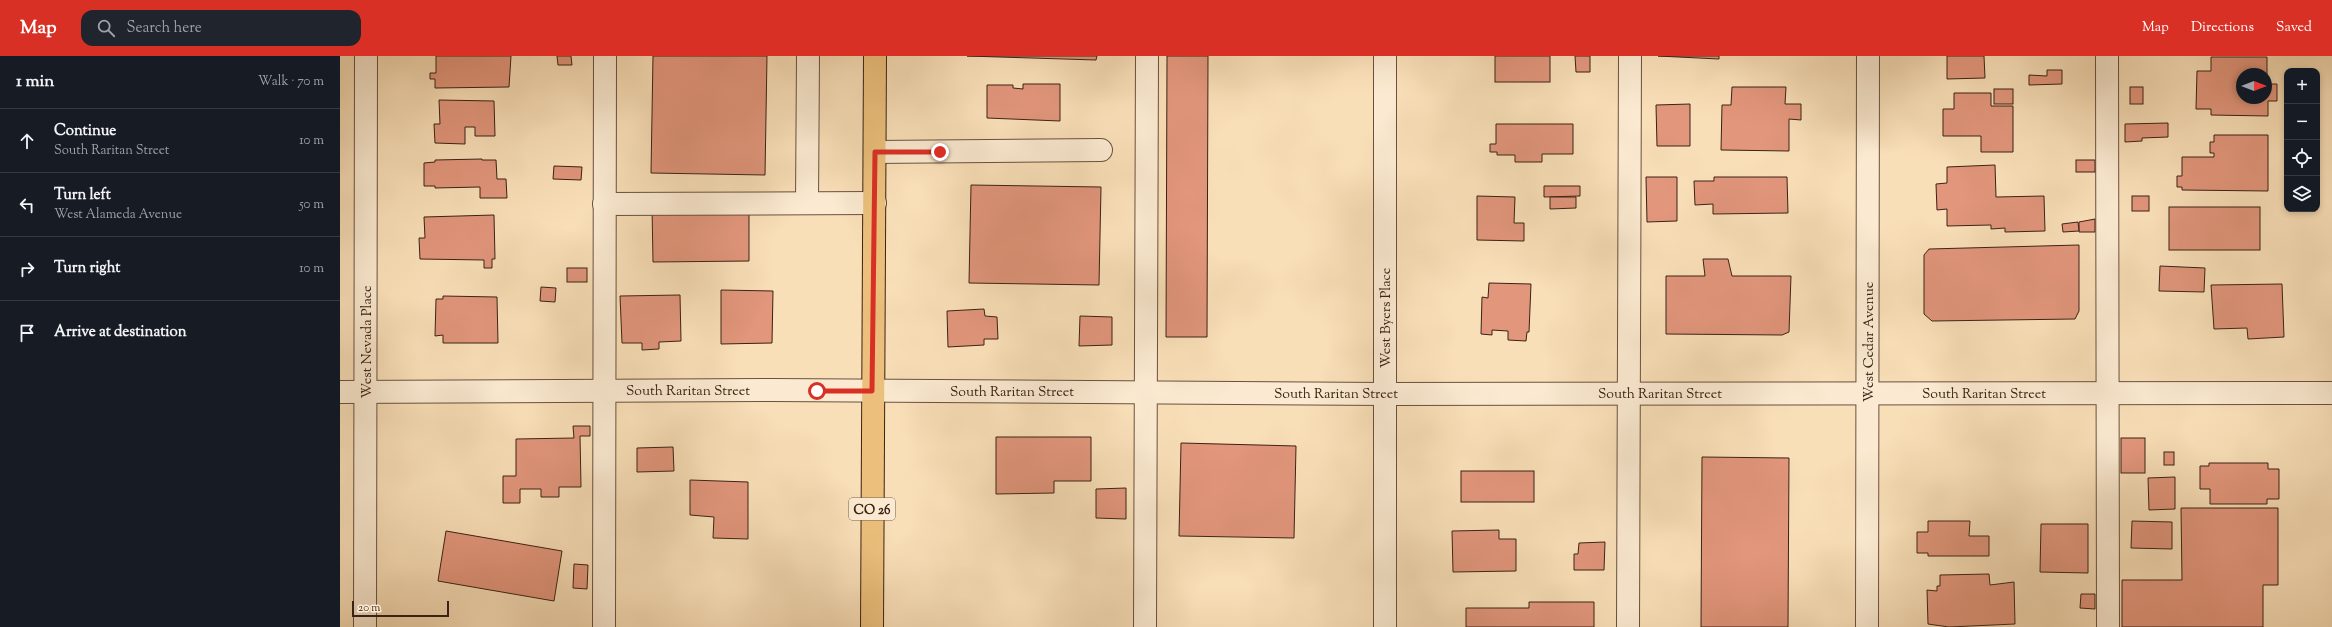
<!DOCTYPE html>
<meta charset="utf-8">
<style>
body{margin:0;font-family:"Sorts Mill Goudy",serif;background:#20242c;color:#f1f3f6}
.controls{position:absolute;right:12px;top:12px;display:grid;overflow:hidden;border-radius:8px;box-shadow:0 2px 6px #0003}
.controls button{width:36px;height:36px;display:grid;place-items:center;padding:0;border:0;border-bottom:1px solid #363941;background:#171b24;color:#f1f3f6;font:20px sans-serif}
.compass{position:absolute;left:1896px;top:12px;width:36px;height:36px;border-radius:50%;background:#171b24;box-shadow:0 2px 6px #0003;rotate:90deg}
.scale{position:absolute;left:12px;bottom:10px;width:97px;box-sizing:border-box;padding-left:4px;border:2px solid #3b2215;border-top:0;font-size:11px;line-height:14px;white-space:nowrap;color:#3b2215;-webkit-text-stroke:3px #fbead1;paint-order:stroke}
.stop{position:absolute;width:12px;height:12px;margin:-9px;border:3px solid #d93025;border-radius:50%;background:#fff}
.stop.end{background:#d93025;border-color:#fff;box-shadow:0 1px 4px #0008}
.list{margin:0;padding:0;list-style:none}
h2{display:flex;justify-content:space-between;align-items:center;height:52px;margin:0;padding:0 16px;font-size:17px}
h2 small{font-size:13px;font-weight:400;color:#9ea1a6}
.list li{display:grid;grid-template-columns:26px 1fr auto;gap:12px;align-items:center;box-sizing:border-box;height:64px;padding:0 16px;border-top:1px solid #363941}
.list b{display:block;font-size:15px;white-space:nowrap}
.list p{margin:0;font-size:13px;white-space:nowrap;color:#9ea1a6}
.list em{font-size:13px;font-style:normal;color:#9ea1a6}
.icon{flex:none;width:22px;height:22px;fill:none;stroke:currentColor;stroke-width:2;stroke-linecap:round;stroke-linejoin:round}
.map{position:relative;flex:none;width:1992px;height:571px;overflow:hidden}
header{display:flex;align-items:center;gap:24px;box-sizing:border-box;height:56px;padding:0 20px;background:#d93025;color:#fff}
header strong{font-size:19px}
nav{display:flex;gap:22px;margin-inline-start:auto;font-size:14px}
.search{width:280px;height:36px;background:#20242c;display:flex;align-items:center;gap:10px;box-sizing:border-box;padding:0 14px;border-radius:12px;color:#9ea1a6;font-size:15px}
main{display:flex}
aside{flex:1;background:#171b24}
.map>svg:first-child{display:block}
</style>
<header>
<strong>Map</strong>
<div class="search"><svg class="icon" aria-label="search" viewBox="0 0 24 24"><circle cx="10" cy="10" r="6"/><path d="M15 15l6 6"/></svg>Search here</div>
<nav><a>Map</a><a>Directions</a><a>Saved</a></nav>
</header>
<main>
<aside>
<h2>1 min<small>Walk · 70 m</small></h2>
<ul class="list">
<li><svg class="icon" aria-label="ahead" viewBox="0 0 24 24"><path d="M12 20V5M6 11l6-6 6 6"/></svg><div><b>Continue</b><p>South Raritan Street</p></div><em>10 m</em></li>
<li><svg class="icon" aria-label="left" viewBox="0 0 24 24"><path d="M17 20v-9H6M10 6l-5 5 5 5"/></svg><div><b>Turn left</b><p>West Alameda Avenue</p></div><em>50 m</em></li>
<li><svg class="icon" aria-label="right" viewBox="0 0 24 24"><path d="M7 20v-9h11M14 6l5 5-5 5"/></svg><div><b>Turn right</b></div><em>10 m</em></li>
<li><svg class="icon" aria-label="arrive" viewBox="0 0 24 24"><path d="M6 21V4h12l-3 4 3 4H6"/></svg><div><b>Arrive at destination</b></div></li>
</ul>
</aside>
<div class="map">
<svg width="1992" height="571" viewBox="0 0 1992 571">
<rect width="100%" height="100%" fill="#f9dfb8"/>
<filter id="stains"><feTurbulence type="fractalNoise" baseFrequency=".005" numOctaves="4"/><feColorMatrix values="0 0 0 0 .2 0 0 0 0 .09 0 0 0 0 .02 0 0 0 .5 -.17"/></filter>
<radialGradient id="worn" r=".72"><stop offset=".6" stop-color="#630" stop-opacity="0"/><stop offset="1" stop-color="#630" stop-opacity=".3"/></radialGradient>
<g fill="#e2967c" stroke="#3b2215" fill-rule="evenodd">
<polygon points="96,0 171,0 169,31 95,32 95,23 90,23 90,17 96,17"/>
<polygon points="217,0 231,0 232,9 218,9"/>
<polygon points="313,0 427,0 425,119 311,117"/>
<polygon points="627,0 757,0 756,4"/>
<polygon points="827,0 868,0 867,281 826,281"/>
<rect x="1155" y="0" width="55" height="26"/>
<polygon points="1235,0 1250,0 1250,16 1236,16"/>
<polygon points="1318,0 1379,0 1379,3"/>
<polygon points="1607,0 1644,0 1645,22 1607,23"/>
<path d="M1871,1H1927V28H1937V45H1928V60L1871,59V53H1856L1857,15H1871ZM1902,18H1926V42H1902Z"/>
<polygon points="1707,14 1722,14 1722,28 1689,29 1689,19 1707,20"/>
<polygon points="683,28 720,28 720,65 647,62 647,29 673,29 673,32 683,33"/>
<polygon points="1392,31 1446,31 1445,48 1461,48 1461,64 1449,63 1449,95 1381,94 1382,49 1391,49"/>
<rect x="1790" y="31" width="13" height="17"/>
<rect x="1654" y="33" width="19" height="15"/>
<polygon points="1614,37 1651,37 1651,50 1673,50 1673,96 1641,96 1641,80 1603,80 1603,53 1614,53"/>
<polygon points="99,44 154,45 155,80 135,80 135,71 125,71 125,88 95,87 94,68 100,68"/>
<polygon points="1350,48 1350,90 1317,90 1316,49"/>
<polygon points="1828,67 1828,81 1802,82 1802,85 1785,86 1785,68"/>
<polygon points="1156,68 1233,68 1233,98 1202,98 1202,106 1175,106 1175,99 1157,99 1157,96 1150,96 1150,88 1156,88"/>
<polygon points="1874,79 1928,79 1928,135 1842,134 1842,131 1837,131 1837,120 1842,120 1842,101 1874,101 1874,97 1870,97 1870,86 1874,86"/>
<polygon points="142,103 142,104 156,104 157,123 166,123 167,142 140,142 140,131 95,132 95,130 84,130 84,107 95,106 95,104"/>
<rect x="1736" y="104" width="19" height="12"/>
<polygon points="1655,109 1656,141 1704,140 1705,175 1665,176 1665,172 1651,173 1651,169 1607,170 1607,153 1597,154 1596,128 1607,127 1607,111"/>
<polygon points="214,110 242,111 241,124 213,123"/>
<polygon points="1306,121 1337,121 1337,165 1307,166"/>
<polygon points="1374,121 1447,121 1448,157 1373,158 1373,148 1355,149 1354,125 1374,125"/>
<polygon points="631,129 761,131 759,229 629,227"/>
<polygon points="1204,130 1240,130 1240,140 1204,141"/>
<polygon points="1137,140 1175,141 1174,167 1184,167 1184,185 1137,184"/>
<rect x="1792" y="140" width="17" height="15"/>
<polygon points="1210,141 1236,141 1236,152 1210,153"/>
<polygon points="409,149 409,205 313,206 312,151"/>
<rect x="1829" y="151" width="91" height="43"/>
<polygon points="154,159 155,203 152,203 152,212 144,212 144,204 80,203 79,182 85,182 84,161"/>
<polygon points="1755,163 1755,176 1739,176 1739,166"/>
<polygon points="1738,166 1739,175 1723,176 1722,168"/>
<polygon points="1739,189 1739,255 1735,263 1592,265 1584,258 1584,199 1589,193"/>
<polygon points="1363,203 1388,203 1392,220 1451,220 1449,276 1442,279 1326,278 1326,220 1365,220"/>
<polygon points="1820,210 1865,212 1864,236 1819,235"/>
<rect x="227" y="212" width="20" height="14"/>
<polygon points="1149,227 1191,228 1189,276 1187,276 1186,285 1168,284 1168,275 1152,274 1152,279 1141,278 1142,241 1148,242"/>
<polygon points="1942,228 1944,281 1908,283 1907,272 1874,273 1871,229"/>
<polygon points="201,231 216,232 215,246 200,245"/>
<polygon points="381,234 433,235 432,287 381,288"/>
<polygon points="340,239 341,285 319,286 319,293 302,294 302,287 282,287 280,240"/>
<polygon points="103,240 157,241 158,287 103,287 103,279 95,280 96,243 103,243"/>
<polygon points="644,253 645,260 657,261 658,283 644,283 644,289 608,291 607,255"/>
<polygon points="740,260 772,261 772,289 739,290"/>
<polygon points="233,370 250,370 250,380 240,380 241,431 219,431 219,441 201,441 201,433 180,433 180,447 163,447 163,420 176,420 176,383 234,382"/>
<polygon points="656,381 751,381 751,425 714,425 714,437 656,438"/>
<rect x="1781" y="382" width="24" height="35"/>
<polygon points="841,387 956,390 954,482 839,480"/>
<polygon points="333,391 334,415 297,416 297,392"/>
<rect x="1824" y="396" width="10" height="13"/>
<polygon points="1362,401 1449,402 1448,571 1361,571"/>
<polygon points="1869,407 1928,407 1928,413 1939,413 1939,443 1927,443 1927,448 1870,448 1870,433 1860,433 1860,410 1869,410"/>
<rect x="1121" y="415" width="73" height="31"/>
<polygon points="1835,421 1835,453 1809,454 1808,422"/>
<polygon points="350,424 408,426 408,483 373,482 374,461 350,459"/>
<polygon points="786,432 786,463 756,462 756,433"/>
<polygon points="1841,452 1938,452 1938,529 1923,529 1923,571 1782,571 1782,524 1842,524"/>
<polygon points="1588,465 1630,465 1629,480 1649,480 1649,500 1588,500 1588,497 1577,497 1577,476 1588,476"/>
<polygon points="1792,465 1832,466 1832,493 1791,492"/>
<polygon points="1701,468 1748,468 1748,517 1700,516"/>
<polygon points="1159,474 1159,483 1176,483 1176,515 1113,516 1112,475"/>
<polygon points="106,475 222,495 214,545 98,525"/>
<polygon points="1265,486 1264,514 1234,514 1234,498 1238,498 1239,487"/>
<polygon points="234,508 248,509 247,533 233,532"/>
<polygon points="1649,518 1650,529 1674,526 1675,568 1609,571 1588,568 1587,534 1597,535 1597,530 1600,530 1600,519"/>
<polygon points="1741,538 1755,538 1755,553 1740,552"/>
<polygon points="1189,546 1254,546 1254,571 1126,571 1126,552 1189,552"/>
</g>
<g fill="none" stroke-linecap="round" stroke-linejoin="round">
<g stroke="#6a513e" stroke-width="24">
<g id="minor">
<polyline points="1767,0 1768,571"/>
<polyline points="535,96 761,94"/>
<polyline points="467,147 468,0"/>
<polyline points="264,148 535,147"/>
<polyline points="0,336 432,334 1045,338 1992,337"/>
<polyline points="25,571 26,0"/>
<polyline points="264,571 265,0"/>
<polyline points="805,571 807,0"/>
<polyline points="1045,571 1045,0"/>
<polyline points="1288,571 1290,0"/>
<polyline points="1527,571 1528,0"/>
</g>
</g>
<g stroke="#3b2215" stroke-width="24">
<polyline id="major" points="532,571 535,0"/>
</g>
<use href="#minor" stroke="#fbead1" stroke-width="22"/>
<use href="#major" stroke="#ecc07c" stroke-width="22"/>
</g>
<g fill="none" stroke-linecap="round" stroke-linejoin="round">
<polyline stroke="#d93025" stroke-width="5" points="477,335 532,335 535,96 600,96"/>
</g>
<g text-anchor="middle" stroke-width="3.5" stroke-linejoin="round" paint-order="stroke">
<rect fill="#fbead1" stroke="#755e4d" stroke-width="1" x="509" y="442" width="46" height="22" rx="3"/>
<g font-size="13" font-weight="bold" fill="#3b2215">
<text x="532" y="458">CO 26</text>
</g>
<g font-size="14" fill="#3b2215" stroke="#fbead1">
<text transform="translate(1045 262) rotate(-90)" y="5">West Byers Place</text>
<text transform="translate(26 286) rotate(-90)" y="5">West Nevada Place</text>
<text transform="translate(1528 286) rotate(-90)" y="5">West Cedar Avenue</text>
<text x="348" y="339">South Raritan Street</text>
<text x="672" y="340">South Raritan Street</text>
<text x="996" y="342">South Raritan Street</text>
<text x="1320" y="342">South Raritan Street</text>
<text x="1644" y="342">South Raritan Street</text>
</g>
</g>
<rect width="100%" height="100%" filter="url(#stains)"/>
<rect width="100%" height="100%" fill="url(#worn)"/>
</svg>
<div class="controls">
<button>+</button>
<button>−</button>
<button><svg class="icon" aria-label="locate" viewBox="0 0 24 24"><circle cx="12" cy="12" r="6"/><path d="M12 2v4M12 18v4M2 12h4M18 12h4"/></svg></button>
<button><svg class="icon" aria-label="layers" viewBox="0 0 24 24"><path d="M12 4l9 5-9 5-9-5zM3 14l9 5 9-5"/></svg></button>
</div>
<svg class="compass" viewBox="-18 -18 36 36"><path d="M0-13l5 13h-10z" fill="#e53935"/><path d="M0 13l5-13h-10z" fill="#9ea1a6"/></svg>
<div class="scale">20 m</div>
<div class="stop" style="left:477px;top:335px"></div>
<div class="stop end" style="left:600px;top:96px"></div>
</div>
</main>
